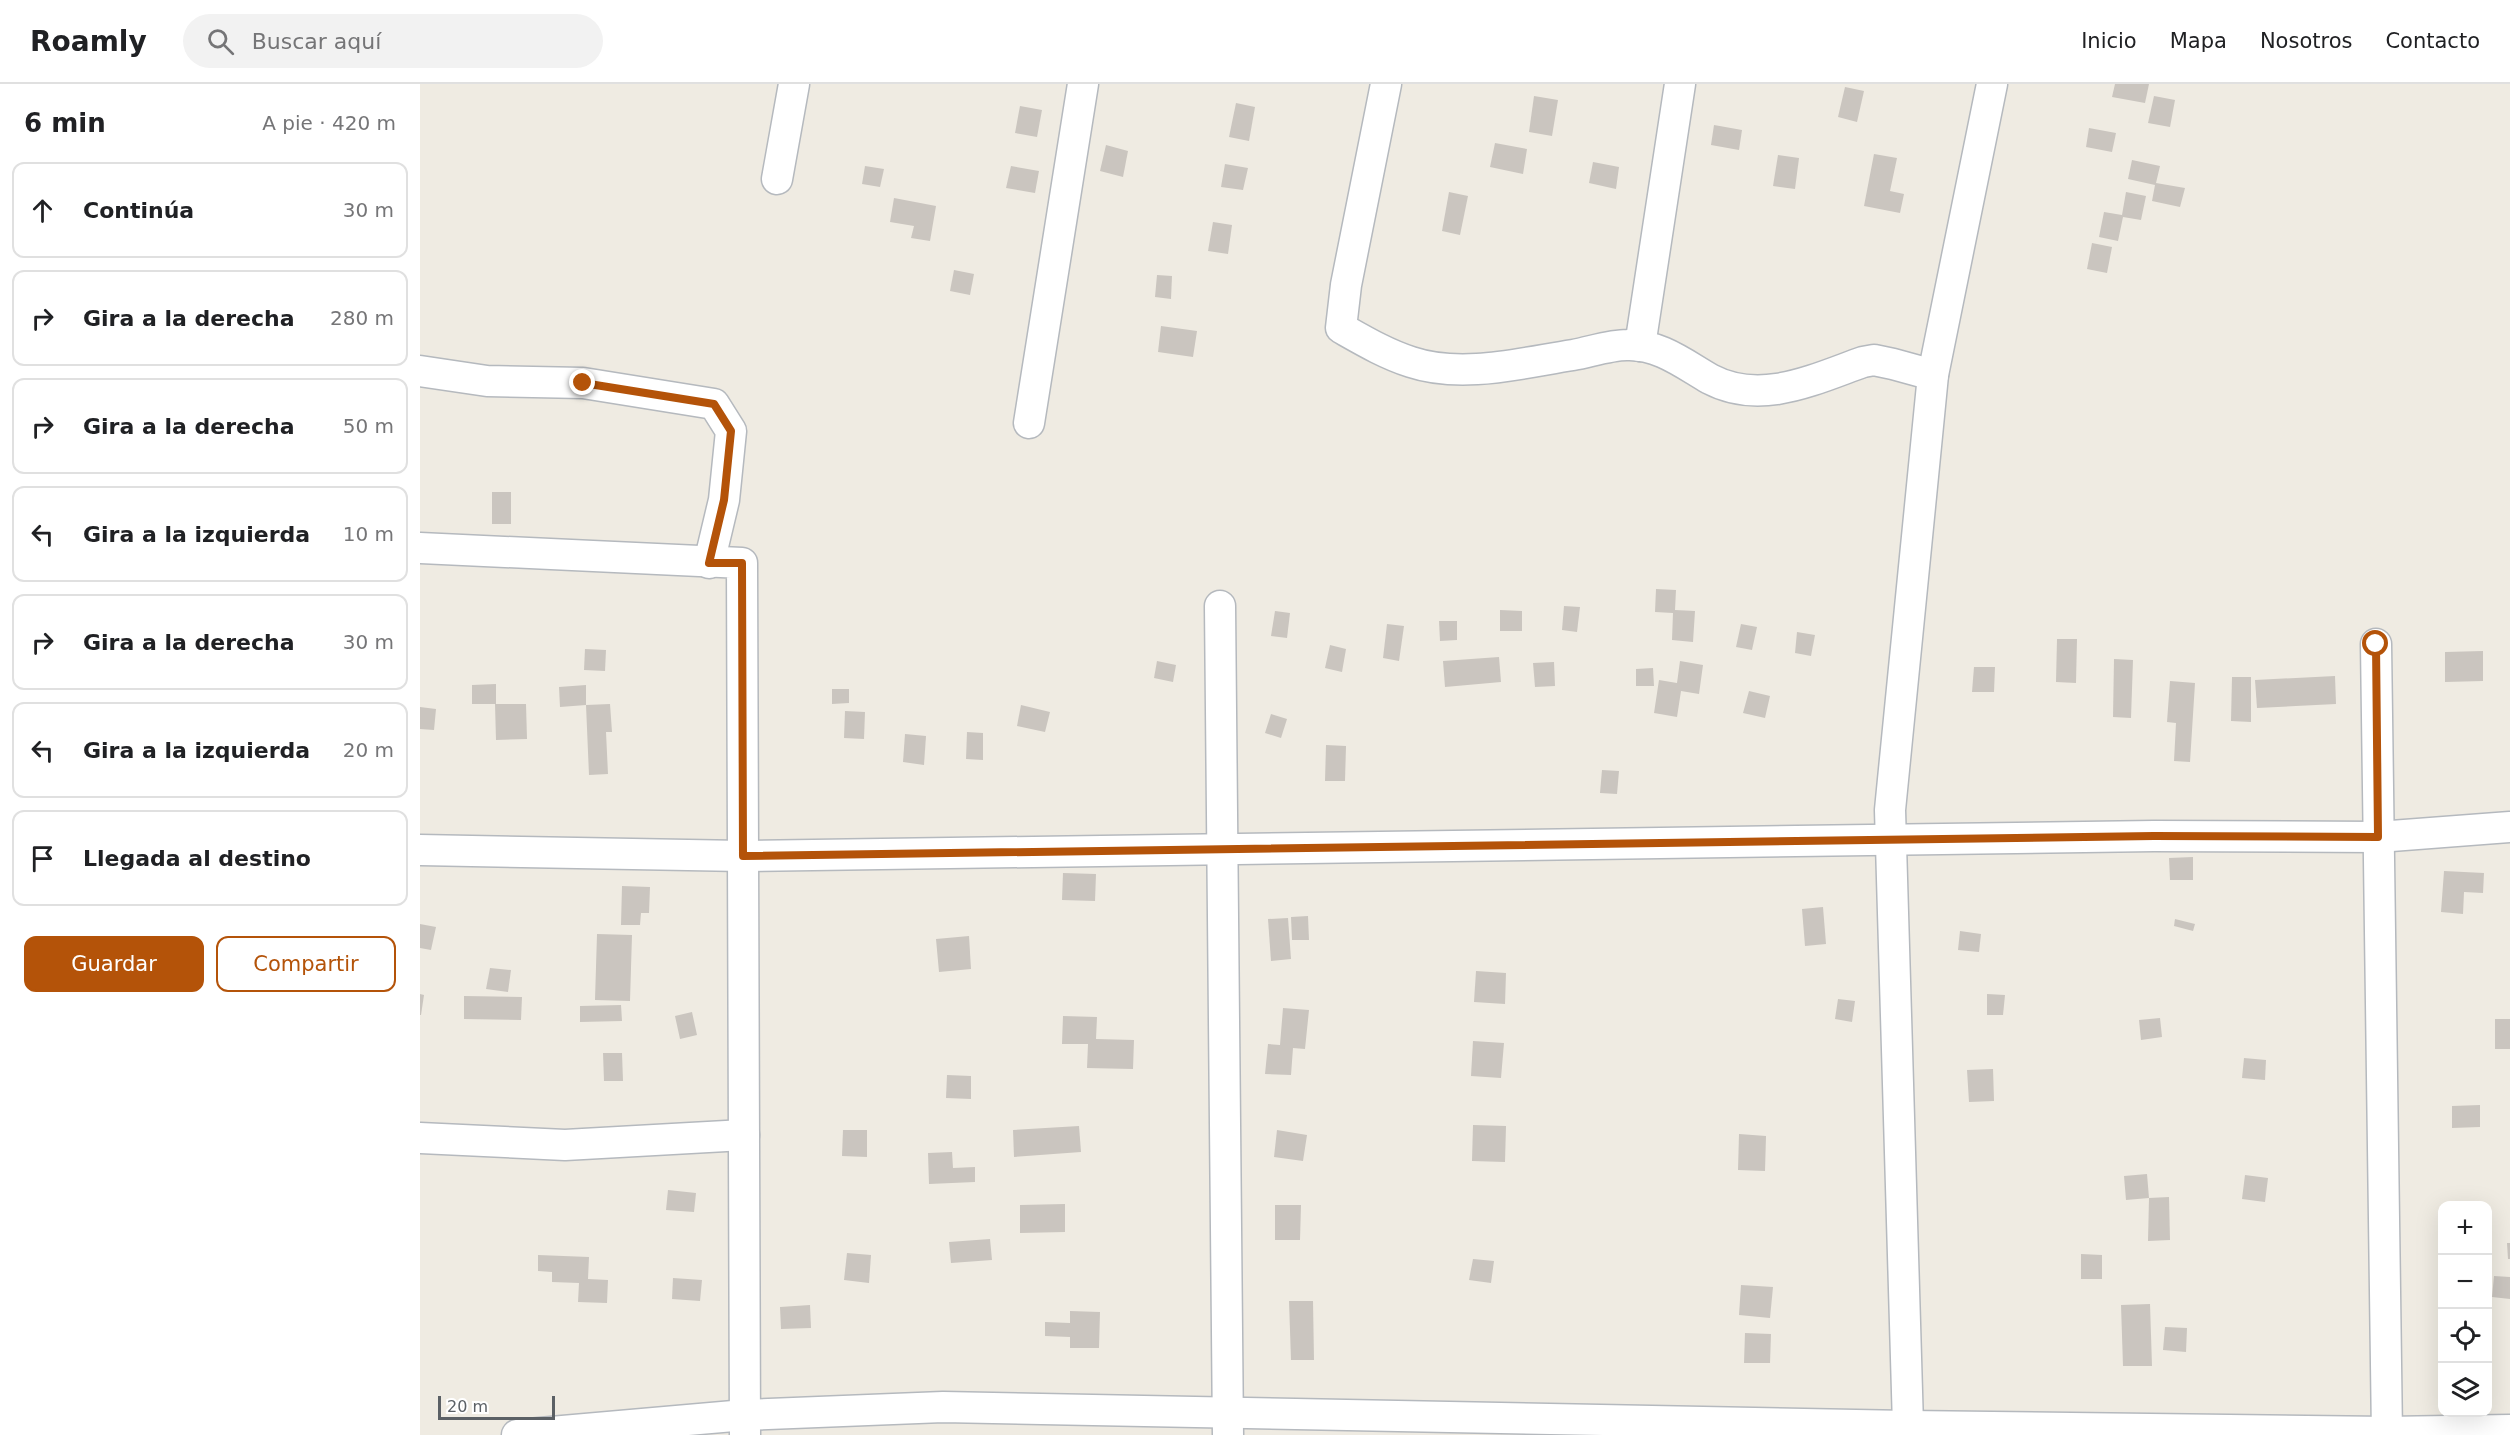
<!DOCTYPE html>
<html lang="es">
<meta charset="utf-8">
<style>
body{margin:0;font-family:"DejaVu Sans",sans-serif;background:#f2f2f2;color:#202124}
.controls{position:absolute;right:18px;bottom:18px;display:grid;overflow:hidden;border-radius:12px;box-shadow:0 6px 24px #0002}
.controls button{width:54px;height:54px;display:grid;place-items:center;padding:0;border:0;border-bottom:2px solid #e0e0e0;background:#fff;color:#202124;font:30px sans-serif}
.scale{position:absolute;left:18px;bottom:15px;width:117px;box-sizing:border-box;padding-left:6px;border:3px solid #5b6065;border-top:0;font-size:16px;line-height:21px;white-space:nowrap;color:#5b6065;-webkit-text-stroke:4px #fff;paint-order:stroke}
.stop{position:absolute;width:18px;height:18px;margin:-14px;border:4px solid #b45309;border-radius:50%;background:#fff}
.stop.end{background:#b45309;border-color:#fff;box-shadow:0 2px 6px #0008}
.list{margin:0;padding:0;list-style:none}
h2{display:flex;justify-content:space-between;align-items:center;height:78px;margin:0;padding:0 24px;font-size:26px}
h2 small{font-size:20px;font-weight:400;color:#757577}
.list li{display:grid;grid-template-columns:39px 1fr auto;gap:18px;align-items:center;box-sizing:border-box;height:96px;margin:0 12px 12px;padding:0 12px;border:2px solid #e0e0e0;border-radius:12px}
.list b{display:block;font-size:22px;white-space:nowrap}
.list em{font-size:20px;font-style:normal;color:#757577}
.actions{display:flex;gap:12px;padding:18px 24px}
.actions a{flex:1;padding:14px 0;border:2px solid #b45309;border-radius:12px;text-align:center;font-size:21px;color:#b45309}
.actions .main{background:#b45309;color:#fff}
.icon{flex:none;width:33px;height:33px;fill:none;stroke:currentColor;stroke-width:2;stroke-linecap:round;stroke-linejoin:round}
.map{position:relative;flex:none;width:2090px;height:1351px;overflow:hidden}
header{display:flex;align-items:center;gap:36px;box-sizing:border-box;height:84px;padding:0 30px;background:#fff;border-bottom:2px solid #e0e0e0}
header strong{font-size:28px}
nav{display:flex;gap:33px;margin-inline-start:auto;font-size:21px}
.search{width:420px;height:54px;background:#f2f2f2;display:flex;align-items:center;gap:15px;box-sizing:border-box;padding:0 21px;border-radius:33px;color:#757577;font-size:22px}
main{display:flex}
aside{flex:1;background:#fff}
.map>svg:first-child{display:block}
</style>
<header>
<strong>Roamly</strong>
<div class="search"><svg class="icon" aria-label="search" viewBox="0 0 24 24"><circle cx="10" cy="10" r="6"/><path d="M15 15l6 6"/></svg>Buscar aquí</div>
<nav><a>Inicio</a><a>Mapa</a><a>Nosotros</a><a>Contacto</a></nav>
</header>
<main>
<aside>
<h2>6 min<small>A pie · 420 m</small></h2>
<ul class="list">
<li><svg class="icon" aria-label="ahead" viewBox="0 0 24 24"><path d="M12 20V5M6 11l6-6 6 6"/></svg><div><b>Continúa</b></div><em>30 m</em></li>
<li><svg class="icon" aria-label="right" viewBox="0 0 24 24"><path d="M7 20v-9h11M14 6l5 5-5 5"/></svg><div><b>Gira a la derecha</b></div><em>280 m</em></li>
<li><svg class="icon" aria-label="right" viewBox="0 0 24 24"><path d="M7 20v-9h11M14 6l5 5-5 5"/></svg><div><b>Gira a la derecha</b></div><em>50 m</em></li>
<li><svg class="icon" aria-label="left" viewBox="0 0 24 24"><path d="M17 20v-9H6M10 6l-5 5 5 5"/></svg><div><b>Gira a la izquierda</b></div><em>10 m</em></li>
<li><svg class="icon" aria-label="right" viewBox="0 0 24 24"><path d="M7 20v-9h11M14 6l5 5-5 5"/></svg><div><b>Gira a la derecha</b></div><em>30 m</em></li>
<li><svg class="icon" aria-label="left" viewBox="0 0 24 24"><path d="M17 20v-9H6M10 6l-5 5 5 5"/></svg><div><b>Gira a la izquierda</b></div><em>20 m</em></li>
<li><svg class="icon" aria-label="arrive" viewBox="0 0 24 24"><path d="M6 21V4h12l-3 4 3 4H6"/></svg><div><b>Llegada al destino</b></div></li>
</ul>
<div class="actions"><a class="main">Guardar</a><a>Compartir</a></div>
</aside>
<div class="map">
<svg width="2090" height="1351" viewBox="0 0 2090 1351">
<rect width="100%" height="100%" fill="#efebe2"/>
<g fill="#cac5bf">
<polygon points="1695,0 1729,0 1725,19 1692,13"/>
<polygon points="1425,3 1444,7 1437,38 1418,33"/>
<polygon points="1114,12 1138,16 1132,52 1109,48"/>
<polygon points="1734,12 1755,16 1750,43 1728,39"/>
<polygon points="816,19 835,23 829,57 809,53"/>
<polygon points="600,22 622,26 617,53 595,49"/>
<polygon points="1294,41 1322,46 1319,66 1291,61"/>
<polygon points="1669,44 1696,49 1692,68 1666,63"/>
<polygon points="1075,59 1107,65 1103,90 1070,83"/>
<polygon points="686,61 708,67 703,93 680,87"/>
<polygon points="1454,70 1477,74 1470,107 1484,110 1480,129 1444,122"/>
<polygon points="1358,71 1379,74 1375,105 1353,102"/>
<polygon points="1712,76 1740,82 1736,99 1765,104 1760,123 1732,117 1735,101 1708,95"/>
<polygon points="1173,78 1199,83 1196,105 1169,99"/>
<polygon points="805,80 828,84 823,106 801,103"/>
<polygon points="445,82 464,85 460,103 442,100"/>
<polygon points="591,82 619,87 615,109 586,104"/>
<polygon points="1029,108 1048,112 1040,151 1022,147"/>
<polygon points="1706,108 1726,112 1721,136 1703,133 1698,157 1679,153 1684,128 1702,131"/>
<polygon points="474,114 516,122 510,157 491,154 494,142 470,138"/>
<polygon points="793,138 812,141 808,170 788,167"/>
<polygon points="1672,159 1692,163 1687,189 1667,185"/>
<polygon points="534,186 554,190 550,211 530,207"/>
<polygon points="737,191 752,192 751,215 735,213"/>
<polygon points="741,242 777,247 773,273 738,268"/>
<rect x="72" y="408" width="19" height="32"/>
<polygon points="1236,505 1256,506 1255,526 1275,527 1273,558 1252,556 1253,529 1235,528"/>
<polygon points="1144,522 1160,523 1157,548 1142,546"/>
<polygon points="1080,526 1102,527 1102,547 1080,547"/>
<polygon points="855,527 870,529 867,554 851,552"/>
<polygon points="1019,537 1037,537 1037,556 1020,557"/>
<polygon points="967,540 984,542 979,577 963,574"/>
<polygon points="1321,540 1337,543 1332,566 1316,563"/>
<polygon points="1377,548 1395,551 1391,572 1375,569"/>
<polygon points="1637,555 1657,555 1656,599 1636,598"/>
<polygon points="910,561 926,565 922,588 905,584"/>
<polygon points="165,565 186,566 185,587 164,586"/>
<polygon points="2063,567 2063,597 2025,598 2025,568"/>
<polygon points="1079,573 1081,598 1025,603 1023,577"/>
<polygon points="1694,575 1713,576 1711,634 1693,633"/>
<polygon points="737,577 756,581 753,598 734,594"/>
<polygon points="1260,577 1283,581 1279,610 1261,607 1257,633 1234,629 1239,596 1257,599"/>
<polygon points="1134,578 1135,602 1115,603 1113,579"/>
<polygon points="1554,583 1575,583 1574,608 1552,608"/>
<polygon points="1233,584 1234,602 1216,602 1216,585"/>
<polygon points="1915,592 1916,620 1837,624 1835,596"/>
<polygon points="1812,593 1831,593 1831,638 1811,637"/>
<polygon points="1750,597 1775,599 1770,678 1754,677 1756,639 1747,638"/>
<polygon points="76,600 76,620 52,620 52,601"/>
<polygon points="166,601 166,621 190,620 192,648 186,648 188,690 169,691 166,621 140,623 139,603"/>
<polygon points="412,605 429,605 429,619 412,620"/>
<polygon points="1329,607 1350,612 1345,634 1323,629"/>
<polygon points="75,620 106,620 107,655 76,656"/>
<polygon points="601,621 630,628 625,648 597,642"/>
<polygon points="0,623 16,625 14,646 0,645"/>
<polygon points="425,627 445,628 444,655 424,654"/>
<polygon points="851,630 867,635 861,654 845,649"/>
<polygon points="547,648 563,649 563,676 546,675"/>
<polygon points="485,650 506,652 504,681 483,678"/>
<polygon points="906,661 926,662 925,697 905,697"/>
<polygon points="1182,686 1199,687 1197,710 1180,709"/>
<polygon points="1773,773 1773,796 1750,796 1749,774"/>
<polygon points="2024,787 2064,789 2063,809 2044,808 2043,830 2021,828"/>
<polygon points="643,789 676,790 675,817 642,816"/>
<polygon points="202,802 230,803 229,829 221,829 220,841 201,841"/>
<polygon points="1403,823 1406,860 1385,862 1382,825"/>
<polygon points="888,832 889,856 872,856 871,833"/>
<polygon points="868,834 871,875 851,877 848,835"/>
<polygon points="1755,835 1775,840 1773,847 1754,842"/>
<polygon points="0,840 16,843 11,866 0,864"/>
<polygon points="1540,847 1561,850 1559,868 1538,866"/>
<polygon points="177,850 212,851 210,917 175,916"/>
<polygon points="549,852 551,885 519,888 516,855"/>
<polygon points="70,884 91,886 88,908 66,905"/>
<polygon points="1056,887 1086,889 1085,920 1054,918"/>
<polygon points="0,910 4,911 1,931 0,931"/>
<polygon points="1567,910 1585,911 1583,931 1567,931"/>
<polygon points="44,912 102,913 101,936 44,935"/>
<polygon points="1418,915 1435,917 1432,938 1415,935"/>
<polygon points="201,921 202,937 160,938 160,922"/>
<polygon points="863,924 889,926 885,965 873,964 871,991 845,990 848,960 860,961"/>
<polygon points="272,928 277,951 260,955 255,932"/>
<polygon points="643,932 677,933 676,955 714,956 713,985 667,984 668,960 642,960"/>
<polygon points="1740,934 1742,953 1721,956 1719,936"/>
<rect x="2075" y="935" width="15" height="30"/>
<polygon points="1053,957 1084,959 1081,994 1051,992"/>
<polygon points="183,969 202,969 203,997 184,997"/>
<polygon points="1824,974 1846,976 1845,996 1822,994"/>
<polygon points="1573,985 1574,1017 1549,1018 1547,986"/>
<polygon points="527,991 551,992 551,1015 526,1014"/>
<polygon points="2060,1021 2060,1043 2032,1044 2032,1022"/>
<polygon points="1053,1041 1086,1042 1085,1078 1052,1077"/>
<polygon points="659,1042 661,1068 594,1073 593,1046"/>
<polygon points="423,1046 447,1046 447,1073 422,1072"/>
<polygon points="857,1046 887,1051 883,1077 854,1073"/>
<polygon points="1319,1050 1346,1052 1345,1087 1318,1086"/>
<polygon points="532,1068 533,1084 555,1083 555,1098 509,1100 508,1069"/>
<polygon points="1727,1090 1729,1114 1706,1116 1704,1092"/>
<polygon points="1825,1091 1848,1094 1845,1118 1822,1115"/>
<polygon points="248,1106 276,1109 274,1128 246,1126"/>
<polygon points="1749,1113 1750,1156 1728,1157 1729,1114"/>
<polygon points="645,1120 645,1148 600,1149 600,1121"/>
<polygon points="855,1121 881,1121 880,1156 855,1156"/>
<polygon points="570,1155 572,1176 531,1179 529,1158"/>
<polygon points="2087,1159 2090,1159 2090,1175 2088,1175"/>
<polygon points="427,1169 451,1171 449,1199 424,1196"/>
<polygon points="1661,1170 1682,1171 1682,1195 1661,1195"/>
<polygon points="118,1171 169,1173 168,1195 188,1196 187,1219 158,1218 159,1199 132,1198 132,1188 118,1187"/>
<polygon points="1053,1175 1074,1177 1071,1199 1049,1196"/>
<polygon points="2074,1192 2090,1193 2090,1215 2072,1213"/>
<polygon points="253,1194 282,1196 280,1217 252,1215"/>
<polygon points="1321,1201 1353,1203 1350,1234 1319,1231"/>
<polygon points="869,1217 893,1217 894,1276 871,1276"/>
<polygon points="1730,1220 1732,1282 1703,1282 1701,1221"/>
<polygon points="390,1221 391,1244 361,1245 360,1223"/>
<polygon points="650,1227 680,1228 679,1264 650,1264 650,1253 625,1252 625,1238 650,1239"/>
<polygon points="1745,1243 1767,1244 1766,1268 1743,1266"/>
<polygon points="1325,1249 1351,1250 1350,1279 1324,1279"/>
</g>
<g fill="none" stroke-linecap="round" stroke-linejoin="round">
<g stroke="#b5b9be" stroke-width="33">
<g id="minor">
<path d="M966,0L926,201L921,244C944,257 966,270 991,278C1042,295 1101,279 1153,271C1170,268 1190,261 1207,261C1239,260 1264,280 1290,295C1341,322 1395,295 1443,278L1454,276L1473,280L1513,291"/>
<polyline points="357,95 374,0"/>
<polyline points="1220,262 1260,0"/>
<polyline points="0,287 67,297 163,299 294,320 311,347 304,416 289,479"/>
<polyline points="609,339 663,0"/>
<polyline points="0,464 322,479 325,1351"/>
<polyline points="800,522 808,1351"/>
<polyline points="1956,560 1967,1351"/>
<polyline points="0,766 323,772 1734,752 1958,753 2090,743"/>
<polyline points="0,1054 145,1061 324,1051"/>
<polyline points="1488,1342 1470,726 1513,291 1572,0"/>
<polyline points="97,1351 325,1331 523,1323 1488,1342 1967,1348 2090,1346"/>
</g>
</g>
<use href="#minor" stroke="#fff" stroke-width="30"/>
</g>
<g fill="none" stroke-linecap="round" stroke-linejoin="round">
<polyline stroke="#b45309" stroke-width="8" points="163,299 294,320 311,347 304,416 289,479 322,479 323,772 1734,752 1958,753 1956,560"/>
</g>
</svg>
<div class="controls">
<button>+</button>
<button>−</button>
<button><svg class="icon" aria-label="locate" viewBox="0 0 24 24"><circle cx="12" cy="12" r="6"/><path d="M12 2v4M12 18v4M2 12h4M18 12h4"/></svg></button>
<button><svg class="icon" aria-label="layers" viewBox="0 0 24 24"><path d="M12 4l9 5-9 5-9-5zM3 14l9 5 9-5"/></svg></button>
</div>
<div class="scale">20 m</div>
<div class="stop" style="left:1956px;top:560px"></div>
<div class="stop end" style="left:163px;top:299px"></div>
</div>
</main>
